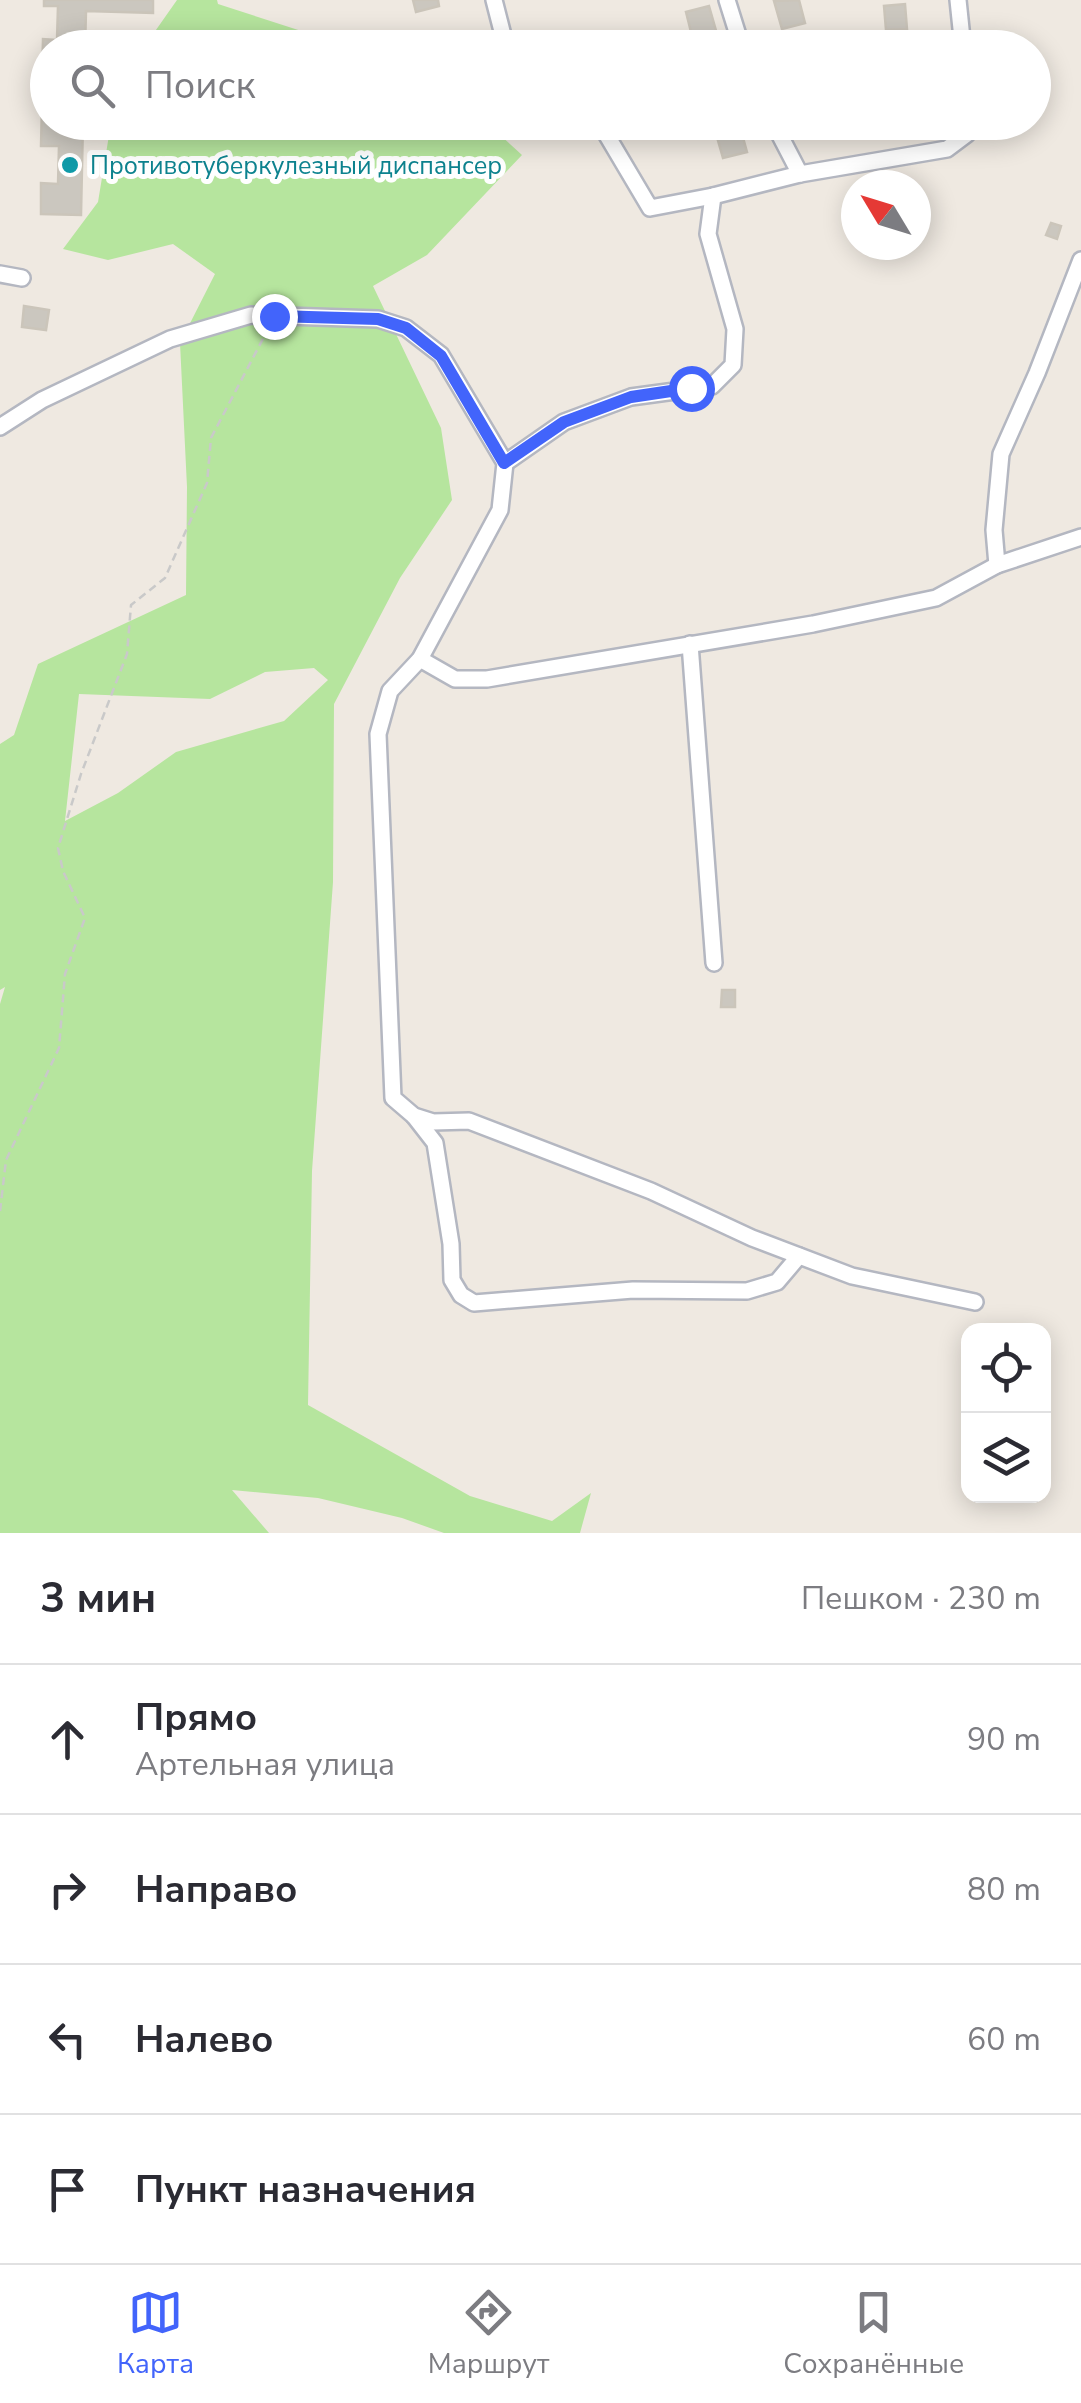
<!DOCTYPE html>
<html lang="ru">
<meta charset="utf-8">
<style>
body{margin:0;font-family:"Nunito Sans",sans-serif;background:#f7f7f7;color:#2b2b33}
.controls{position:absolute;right:30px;bottom:30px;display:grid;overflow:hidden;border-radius:20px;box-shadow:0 5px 25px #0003}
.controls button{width:90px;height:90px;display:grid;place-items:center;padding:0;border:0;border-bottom:2px solid #e1e1e2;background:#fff;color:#2b2b33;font:50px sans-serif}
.compass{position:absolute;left:841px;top:170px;width:90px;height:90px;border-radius:50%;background:#fff;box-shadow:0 5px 25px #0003;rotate:308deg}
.stop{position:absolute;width:30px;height:30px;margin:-22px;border:8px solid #4264fb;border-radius:50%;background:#fff}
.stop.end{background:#4264fb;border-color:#fff;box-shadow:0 2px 10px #0008}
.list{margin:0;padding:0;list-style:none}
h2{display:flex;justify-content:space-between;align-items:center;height:130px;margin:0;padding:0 40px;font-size:42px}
h2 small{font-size:32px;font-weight:400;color:#7c7c81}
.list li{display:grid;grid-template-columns:65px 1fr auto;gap:30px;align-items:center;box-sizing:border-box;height:150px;padding:0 40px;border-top:2px solid #e1e1e2}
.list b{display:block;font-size:38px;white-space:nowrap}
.list p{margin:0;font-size:32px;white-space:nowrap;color:#7c7c81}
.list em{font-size:32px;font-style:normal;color:#7c7c81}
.icon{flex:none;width:55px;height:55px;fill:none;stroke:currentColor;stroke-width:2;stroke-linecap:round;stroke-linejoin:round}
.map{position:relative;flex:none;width:1081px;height:1533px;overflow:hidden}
.search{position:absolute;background:#fff;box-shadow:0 5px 25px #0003;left:30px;right:30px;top:30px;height:110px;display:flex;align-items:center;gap:25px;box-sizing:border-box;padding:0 35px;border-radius:55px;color:#7c7c81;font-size:38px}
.sheet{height:730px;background:#fff}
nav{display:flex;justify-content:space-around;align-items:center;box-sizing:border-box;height:140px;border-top:2px solid #e1e1e2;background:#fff;font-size:28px;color:#7c7c81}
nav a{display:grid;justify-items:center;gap:5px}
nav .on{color:#4264fb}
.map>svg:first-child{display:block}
</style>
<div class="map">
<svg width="1081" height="1533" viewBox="0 0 1081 1533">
<rect width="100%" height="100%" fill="#efe9e1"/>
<g fill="#b6e59e" fill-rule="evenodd">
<polygon points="177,0 217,0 218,4 351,47 144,47"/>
<path d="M111,123H487L522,155L427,255L373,286L441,428L452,500L400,578L334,704L333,882L312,1171L308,1405L470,1496L552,1521L591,1493L580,1533H444L402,1518L318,1498L232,1490L269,1533H0V1004L5,987L0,990V744L14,735L38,664L186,595L187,487L180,343L215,274L173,244L108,260L63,249L98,202ZM314,668L328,680L284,721L176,752L118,793L65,821L79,694L210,699L265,672Z"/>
</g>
<g fill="#cbc7bf" stroke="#cbc5ba" stroke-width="2.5">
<polygon points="44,0 153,0 153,13 86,11 85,48 48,48 48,82 42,82 43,39 57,40 58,6 44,6"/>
<polygon points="413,0 438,0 439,6 416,12"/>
<polygon points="799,0 805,23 782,29 774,1"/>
<polygon points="905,4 907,29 886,30 884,6"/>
<polygon points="709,6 717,34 693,40 686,12"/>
<polygon points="42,104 48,104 48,122 83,122 81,215 41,214 41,183 58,184 59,146 41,146"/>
<polygon points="739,123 747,152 723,158 715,130"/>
<polygon points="1051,223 1061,226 1057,239 1046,235"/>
<polygon points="24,306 49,310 46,330 22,327"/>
<polygon points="722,990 735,990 735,1007 721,1007"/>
</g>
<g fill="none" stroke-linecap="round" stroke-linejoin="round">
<g stroke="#b4b7c1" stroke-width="20">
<g id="minor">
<polyline points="494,0 504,39 516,48"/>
<polyline points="727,0 742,48"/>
<polyline points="958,0 963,48"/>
<polyline points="599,122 650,208 713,196 800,174 947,149 967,134 968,122"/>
<polyline points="773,122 800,174"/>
<polyline points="0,274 22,278"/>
<polyline points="0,427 42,400 170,339 251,315 378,319 406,328 441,355 505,463 500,510 420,659 390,691 378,734 393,1098 414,1116 433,1122 469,1121 651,1191 752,1238 852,1276 975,1302"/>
<polyline points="505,463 564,422 631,397 712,386 733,365 735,329 708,234 713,196"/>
<polyline points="997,565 994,530 1001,454 1037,373 1081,260"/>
<polyline points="690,644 714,963"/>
<polyline points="420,659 455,679 487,679 813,624 936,598 997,565 1081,537"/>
<polyline points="414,1116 435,1143 451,1244 452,1280 461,1295 474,1303 633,1290 747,1291 777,1282 799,1256"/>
</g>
</g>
<polyline stroke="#c9c9c9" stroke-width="2.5" stroke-dasharray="8 5" stroke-linecap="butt" points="0,1211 6,1160 59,1048 65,974 85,918 63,871 58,848 81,774 127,654 131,605 165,578 207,483 211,438 267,331"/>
<use href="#minor" stroke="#fff" stroke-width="15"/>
</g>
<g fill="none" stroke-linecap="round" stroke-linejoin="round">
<polyline stroke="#4264fb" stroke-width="12" points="274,316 378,319 406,328 441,356 504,463 564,422 631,397 691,388"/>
</g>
<circle fill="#0f9aa8" stroke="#fff" stroke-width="4" cx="70" cy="165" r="10"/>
<g text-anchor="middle" stroke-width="10" stroke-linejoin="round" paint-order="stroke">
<g font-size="25" fill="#0d838f" stroke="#fff" text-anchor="start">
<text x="90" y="174">Противотуберкулезный диспансер</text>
</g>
</g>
</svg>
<div class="controls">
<button><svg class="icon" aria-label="locate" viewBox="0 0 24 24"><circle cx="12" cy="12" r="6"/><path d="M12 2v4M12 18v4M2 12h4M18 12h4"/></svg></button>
<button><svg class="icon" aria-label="layers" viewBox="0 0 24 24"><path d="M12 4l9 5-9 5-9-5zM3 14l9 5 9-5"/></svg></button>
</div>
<svg class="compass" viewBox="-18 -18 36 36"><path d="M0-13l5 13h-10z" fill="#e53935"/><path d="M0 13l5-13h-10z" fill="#7c7c81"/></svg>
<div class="stop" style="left:691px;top:388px"></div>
<div class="stop end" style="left:274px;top:316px"></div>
<div class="search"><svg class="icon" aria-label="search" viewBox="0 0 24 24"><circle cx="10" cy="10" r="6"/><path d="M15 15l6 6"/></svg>Поиск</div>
</div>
<section class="sheet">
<h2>3 мин<small>Пешком · 230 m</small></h2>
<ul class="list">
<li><svg class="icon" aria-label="ahead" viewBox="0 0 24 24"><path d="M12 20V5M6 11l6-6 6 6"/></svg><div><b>Прямо</b><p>Артельная улица</p></div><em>90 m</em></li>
<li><svg class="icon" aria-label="right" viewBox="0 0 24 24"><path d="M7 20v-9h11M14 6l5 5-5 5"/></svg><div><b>Направо</b></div><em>80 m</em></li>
<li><svg class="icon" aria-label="left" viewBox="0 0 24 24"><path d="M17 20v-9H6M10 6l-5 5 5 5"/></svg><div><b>Налево</b></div><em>60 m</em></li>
<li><svg class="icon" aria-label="arrive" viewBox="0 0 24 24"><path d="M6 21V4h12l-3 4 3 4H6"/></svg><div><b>Пункт назначения</b></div></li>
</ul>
</section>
<nav>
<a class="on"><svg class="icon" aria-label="map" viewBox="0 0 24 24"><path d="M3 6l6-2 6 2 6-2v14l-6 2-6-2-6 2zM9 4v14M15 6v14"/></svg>Карта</a>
<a><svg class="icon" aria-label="directions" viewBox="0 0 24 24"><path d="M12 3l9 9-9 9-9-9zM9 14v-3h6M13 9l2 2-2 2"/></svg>Маршрут</a>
<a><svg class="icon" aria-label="saved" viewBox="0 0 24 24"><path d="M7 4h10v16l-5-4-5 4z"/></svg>Сохранённые</a>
</nav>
